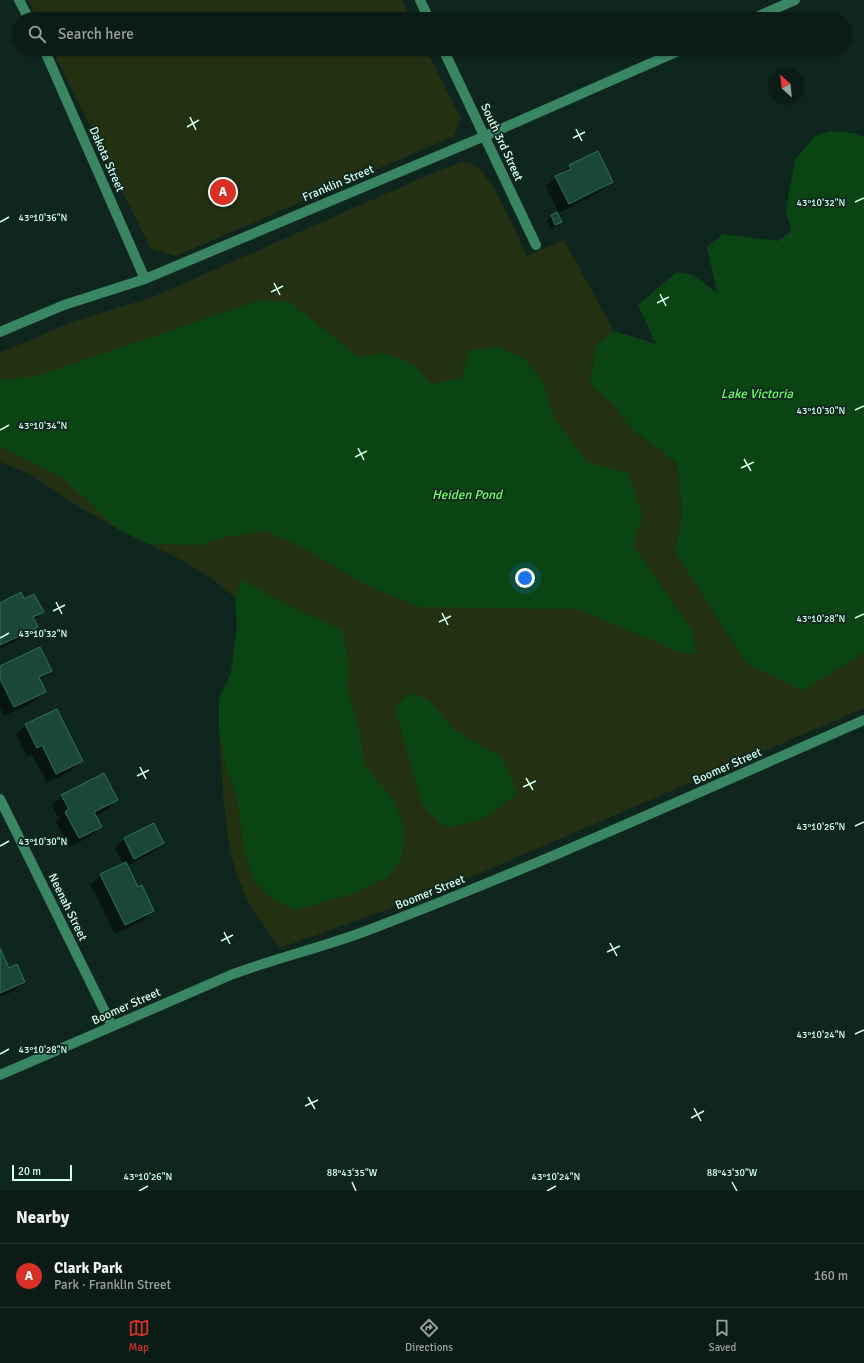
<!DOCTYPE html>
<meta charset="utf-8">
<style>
body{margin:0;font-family:Signika,sans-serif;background:#192924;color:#f1f3f6}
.compass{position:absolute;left:768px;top:68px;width:36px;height:36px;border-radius:50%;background:#0b1c17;box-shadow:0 1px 3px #0004;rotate:333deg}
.scale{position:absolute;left:12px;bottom:10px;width:60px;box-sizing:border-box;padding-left:4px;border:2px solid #d5ffee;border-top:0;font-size:11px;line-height:14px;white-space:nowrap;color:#d5ffee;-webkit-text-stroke:3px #0f261f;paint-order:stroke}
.you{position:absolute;left:525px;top:578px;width:14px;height:14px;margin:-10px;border:3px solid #fff;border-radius:50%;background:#1a73e8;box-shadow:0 0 0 6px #1a73e833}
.badge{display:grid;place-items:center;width:26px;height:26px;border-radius:50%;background:#d93025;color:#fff;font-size:13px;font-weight:700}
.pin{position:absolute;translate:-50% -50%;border:2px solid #fff;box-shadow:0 1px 4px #0006}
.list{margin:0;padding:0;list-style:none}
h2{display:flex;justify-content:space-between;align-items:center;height:52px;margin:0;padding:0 16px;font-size:17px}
h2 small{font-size:13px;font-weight:400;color:#9aa1a1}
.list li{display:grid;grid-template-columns:26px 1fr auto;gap:12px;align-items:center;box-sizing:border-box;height:64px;padding:0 16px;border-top:1px solid #2b3a36}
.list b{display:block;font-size:15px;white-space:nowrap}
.list p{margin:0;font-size:13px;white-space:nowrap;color:#9aa1a1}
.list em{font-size:13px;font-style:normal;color:#9aa1a1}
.icon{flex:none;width:22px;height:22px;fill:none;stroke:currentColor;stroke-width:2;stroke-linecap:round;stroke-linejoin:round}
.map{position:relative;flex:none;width:864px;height:1191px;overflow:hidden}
.search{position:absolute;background:#0b1c17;box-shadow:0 1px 3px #0004;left:12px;right:12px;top:12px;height:44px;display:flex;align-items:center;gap:10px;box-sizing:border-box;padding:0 14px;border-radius:22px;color:#9aa1a1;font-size:15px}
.sheet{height:116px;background:#0b1c17}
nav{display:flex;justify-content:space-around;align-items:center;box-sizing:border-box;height:56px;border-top:1px solid #2b3a36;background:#0b1c17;font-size:11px;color:#9aa1a1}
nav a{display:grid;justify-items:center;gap:2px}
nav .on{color:#d93025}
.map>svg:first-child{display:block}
</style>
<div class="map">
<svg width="864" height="1191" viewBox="0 0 864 1191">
<rect width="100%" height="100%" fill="#0f261f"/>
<g fill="#233012">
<polygon points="28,0 402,0 411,19 37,19"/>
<polygon points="52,49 426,49 461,119 454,136 176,256 151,249"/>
<path d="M462,162C466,163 471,163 474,165C492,174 517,236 527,256L564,240L614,331L596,345L590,385L612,403L630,428L677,463L682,517L675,552L747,664L802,691L864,653V708L441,890L280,948L250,906L238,878L230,852L223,793L219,732V698L231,673L237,626L235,597L211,578L182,560L118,529L81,508L31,475L0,462V353L70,323L155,296L426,176Z"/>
</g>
<g fill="#0a4412">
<polygon points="829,131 855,133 864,137 864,653 802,691 747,664 675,552 682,517 677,463 630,428 612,403 590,385 596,345 614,331 656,344 638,305 677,272 693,275 717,293 707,247 723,234 778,241 791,231 786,209 795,160 815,136"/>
<polygon points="260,300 290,302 358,357 383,353 413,364 431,384 462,378 468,351 500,347 524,359 543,381 554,418 587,462 628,473 642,515 633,545 692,631 697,654 677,651 578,609 418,607 362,583 300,546 266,531 226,537 198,545 149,544 118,529 63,478 0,446 0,380 37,376"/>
<polygon points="242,580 282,602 342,630 349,666 347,687 359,731 365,766 393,799 404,827 402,857 387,878 349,895 295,910 271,898 255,883 244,851 237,796 227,772 219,732 219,698 231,673 237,626 235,597"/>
<path d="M408,693L428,699L453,729L502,758L517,793C491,816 480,823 445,827L422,805L395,708Z"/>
</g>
<g fill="#0007">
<polygon points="570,166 612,182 602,191 559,213 546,186"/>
<polygon points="556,213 561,222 551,229 547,220"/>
<polygon points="24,600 42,612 34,620 37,626 27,636 0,649 0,604"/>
<polygon points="0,667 51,671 40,681 44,691 35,701 4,716 0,708"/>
<polygon points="26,725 81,761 72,770 47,783 32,754 27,757 16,734"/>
<polygon points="62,795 116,800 107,810 95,816 101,826 91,836 70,847 56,822 59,819 52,805"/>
<polygon points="124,839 163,843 154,852 127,866 137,888 153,910 144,920 115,934 91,885 100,875 123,864 115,848"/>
<polygon points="0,950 8,969 24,981 14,991 0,997"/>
</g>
<g fill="#1b473a" stroke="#2d735d">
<polygon points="598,151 613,182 569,204 555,176 571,169 569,165"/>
<polygon points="557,212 562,222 555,225 551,215"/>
<polygon points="21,592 24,599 34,594 44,612 33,617 38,627 0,645 0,603"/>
<polygon points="40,647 52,671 39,677 46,692 14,707 0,679 0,666"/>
<polygon points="57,709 83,761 56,774 42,745 37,748 25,724"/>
<polygon points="104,773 118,800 94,812 102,827 79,838 65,812 69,809 61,795"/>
<polygon points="154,823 164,843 134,859 124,838"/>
<polygon points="126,862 138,887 142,885 154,911 125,925 100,874"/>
<polygon points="0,948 9,968 17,964 25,982 0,993"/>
</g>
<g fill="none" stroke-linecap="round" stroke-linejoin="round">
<g stroke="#3a8562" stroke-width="10">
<polyline points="19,0 29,19"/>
<polyline points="420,0 429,19"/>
<polyline points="752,19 795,0"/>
<polyline points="44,49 145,279"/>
<polyline points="443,49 536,245"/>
<polyline points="0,332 64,305 145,279 485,136 683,49"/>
<polyline points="0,799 112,1026"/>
<path d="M0,1075L233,974C277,958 323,947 366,931C535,867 699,792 864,720"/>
</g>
</g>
<path fill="none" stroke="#d5ffee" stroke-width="1.5" d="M190,117L196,130M187,127L199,120M576,129L582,141M573,138L585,132M855,202L864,198M0,222L9,217M274,283L280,295M271,292L283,286M660,294L666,306M657,303L669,297M855,410L864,406M0,430L9,425M358,448L364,460M355,457L367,451M744,459L751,471M741,468L754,462M56,602L62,614M53,611L65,605M442,613L448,625M855,618L864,614M439,622L451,616M0,638L9,633M140,767L146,779M137,776L149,770M526,778L533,790M523,787L536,781M855,826L864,822M0,846L9,841M224,932L230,944M221,941L233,935M610,943L617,956M607,952L620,946M855,1034L864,1030M0,1054L9,1049M308,1097L315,1109M305,1106L318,1100M694,1108L701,1121M691,1118L704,1111M352,1182L356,1191M732,1182L737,1191M139,1191L148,1186M547,1191L556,1186"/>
<g text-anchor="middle" stroke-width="3.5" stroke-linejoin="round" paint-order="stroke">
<g font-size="12" fill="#d5ffee" stroke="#0f261f">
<text transform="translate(502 142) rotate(65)" y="4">South 3rd Street</text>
<text transform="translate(107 159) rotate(66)" y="4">Dakota Street</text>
<text transform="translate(338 183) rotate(-23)" y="4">Franklin Street</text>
<text transform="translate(727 766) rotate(-24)" y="4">Boomer Street</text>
<text transform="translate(430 892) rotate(-22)" y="4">Boomer Street</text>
<text transform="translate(68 907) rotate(64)" y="4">Neenah Street</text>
<text transform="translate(126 1006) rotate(-24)" y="4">Boomer Street</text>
</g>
<g font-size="13" font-style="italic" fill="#6bff63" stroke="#0f261f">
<text x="757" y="398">Lake Victoria</text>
<text x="467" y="499">Heiden Pond</text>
</g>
</g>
<g font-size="10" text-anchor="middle" fill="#d5ffee" stroke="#0f261f" stroke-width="3.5" stroke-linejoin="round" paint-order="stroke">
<text x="821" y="206">43°10'32"N</text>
<text x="43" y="221">43°10'36"N</text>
<text x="821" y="414">43°10'30"N</text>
<text x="43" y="429">43°10'34"N</text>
<text x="821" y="622">43°10'28"N</text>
<text x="43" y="637">43°10'32"N</text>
<text x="821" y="830">43°10'26"N</text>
<text x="43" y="845">43°10'30"N</text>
<text x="821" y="1038">43°10'24"N</text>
<text x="43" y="1053">43°10'28"N</text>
<text x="352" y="1176">88°43'35"W</text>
<text x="732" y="1176">88°43'30"W</text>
<text x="148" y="1180">43°10'26"N</text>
<text x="556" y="1180">43°10'24"N</text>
</g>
</svg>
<svg class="compass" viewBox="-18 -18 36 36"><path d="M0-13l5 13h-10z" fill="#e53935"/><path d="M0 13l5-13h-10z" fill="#9aa1a1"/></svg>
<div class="scale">20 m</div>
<div class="you"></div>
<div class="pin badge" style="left:223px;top:192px">A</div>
<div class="search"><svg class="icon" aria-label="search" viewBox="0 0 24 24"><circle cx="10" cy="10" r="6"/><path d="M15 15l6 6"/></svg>Search here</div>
</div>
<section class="sheet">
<h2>Nearby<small></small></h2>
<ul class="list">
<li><span class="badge">A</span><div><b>Clark Park</b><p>Park · Franklin Street</p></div><em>160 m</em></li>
</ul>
</section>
<nav>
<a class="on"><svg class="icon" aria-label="map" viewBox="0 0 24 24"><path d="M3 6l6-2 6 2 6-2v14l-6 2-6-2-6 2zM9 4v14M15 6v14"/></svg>Map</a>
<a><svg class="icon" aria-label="directions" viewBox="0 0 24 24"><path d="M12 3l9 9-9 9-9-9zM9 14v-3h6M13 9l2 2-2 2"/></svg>Directions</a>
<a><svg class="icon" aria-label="saved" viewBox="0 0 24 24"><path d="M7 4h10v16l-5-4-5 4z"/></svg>Saved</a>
</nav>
